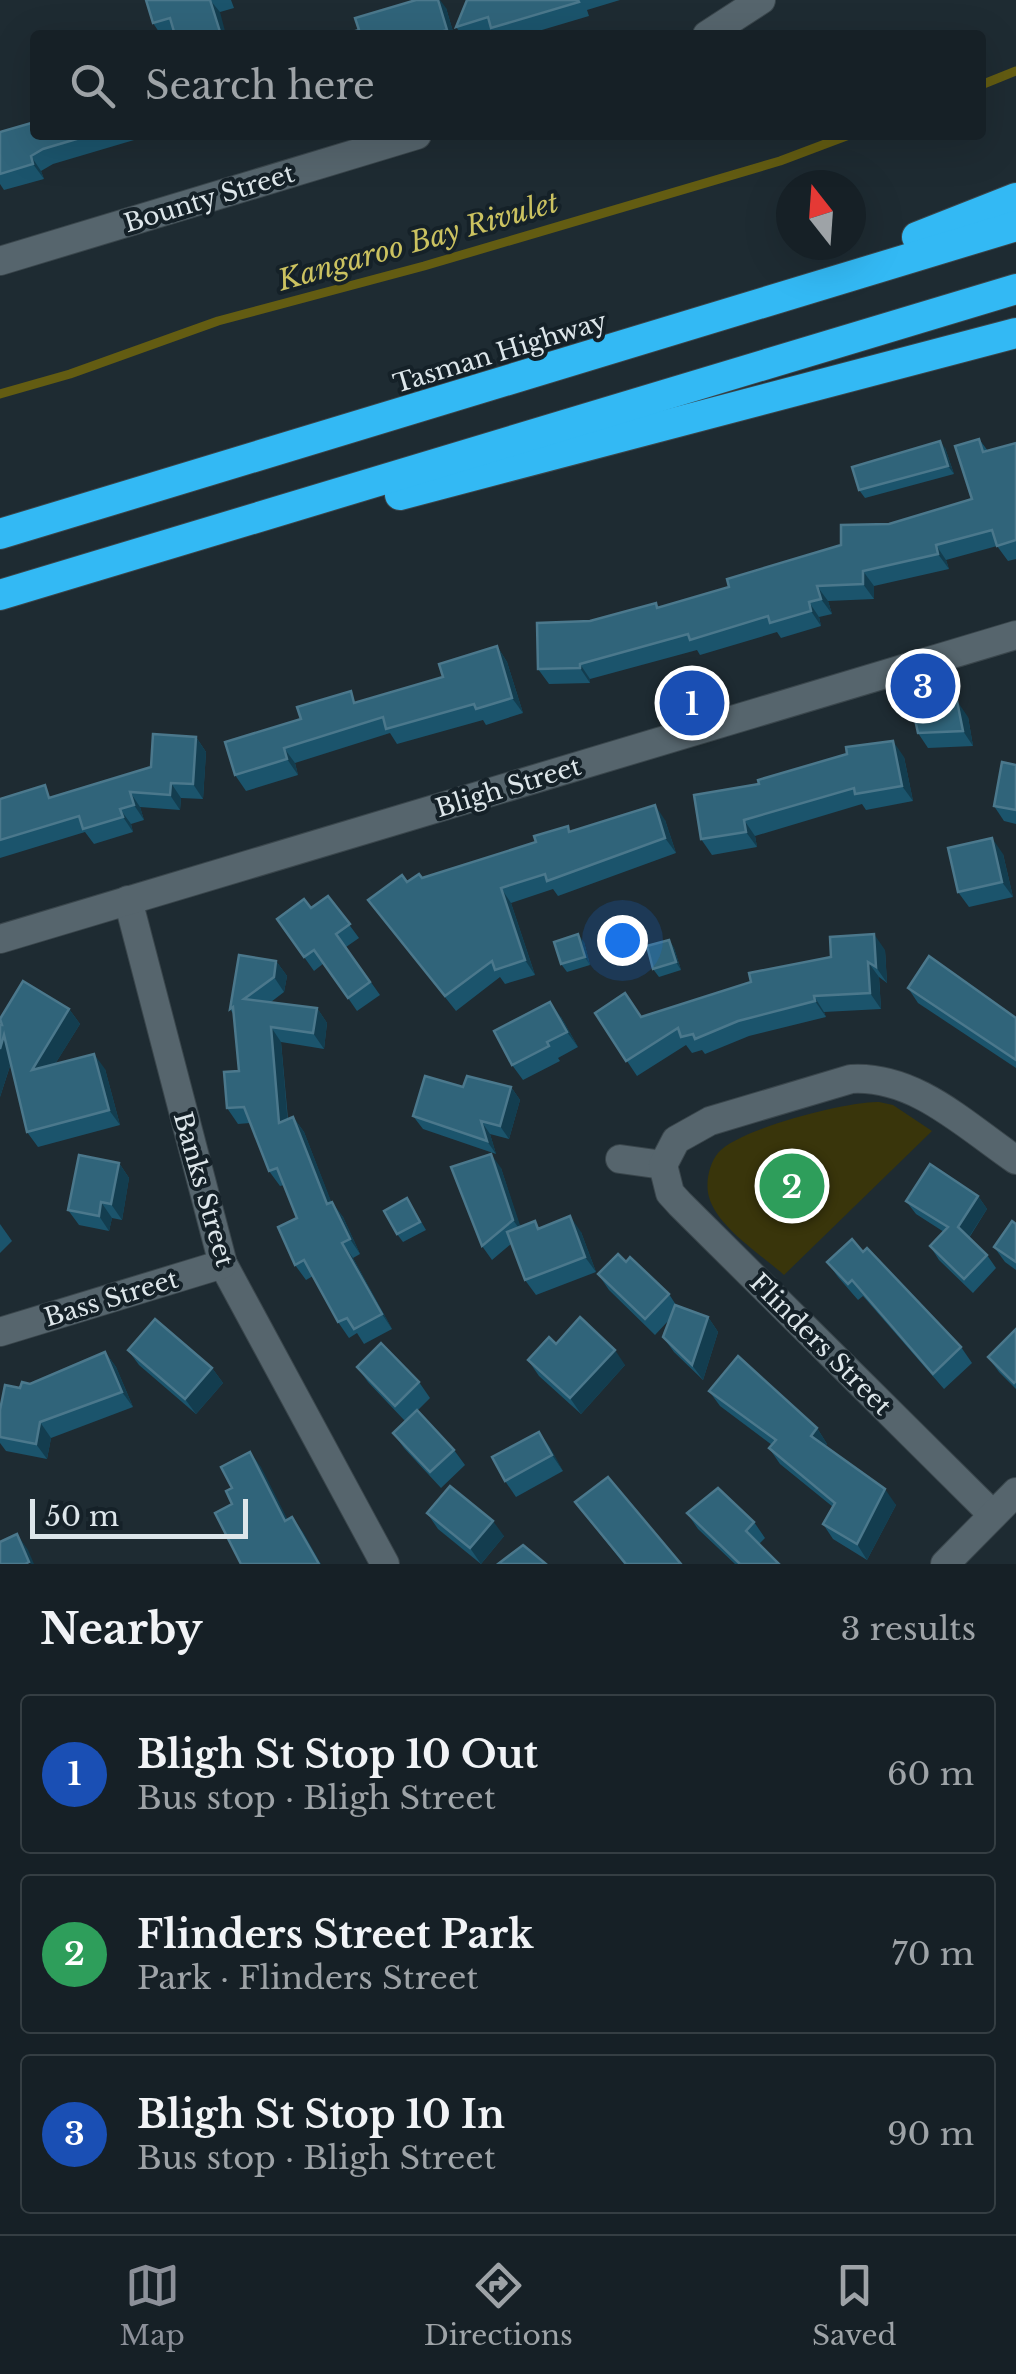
<!DOCTYPE html>
<meta charset="utf-8">
<style>
body{margin:0;font-family:"Libre Baskerville",serif;background:#1f282e;color:#f1f3f6}
.compass{position:absolute;left:776px;top:170px;width:90px;height:90px;border-radius:50%;background:#162026;box-shadow:0 10px 40px #0002;rotate:343deg}
.scale{position:absolute;left:30px;bottom:25px;width:218px;box-sizing:border-box;padding-left:10px;border:5px solid #dde6ea;border-top:0;font-size:28px;line-height:35px;white-space:nowrap;color:#dde6ea;-webkit-text-stroke:8px #152128;paint-order:stroke}
.you{position:absolute;left:622px;top:940px;width:35px;height:35px;margin:-25px;border:8px solid #fff;border-radius:50%;background:#1a73e8;box-shadow:0 0 0 15px #1a73e833}
.badge{display:grid;place-items:center;width:65px;height:65px;border-radius:50%;background:#8c9099;color:#fff;font-size:32px;font-weight:700}
.pin{position:absolute;translate:-50% -50%;border:5px solid #fff;box-shadow:0 2px 10px #0006}
.list{margin:0;padding:0;list-style:none}
h2{display:flex;justify-content:space-between;align-items:center;height:130px;margin:0;padding:0 40px;font-size:42px}
h2 small{font-size:32px;font-weight:400;color:#9ea3a7}
.list li{display:grid;grid-template-columns:65px 1fr auto;gap:30px;align-items:center;box-sizing:border-box;height:160px;margin:0 20px 20px;padding:0 20px;border:2px solid #353e43;border-radius:10px}
.list b{display:block;font-size:38px;white-space:nowrap}
.list p{margin:0;font-size:32px;white-space:nowrap;color:#9ea3a7}
.list em{font-size:32px;font-style:normal;color:#9ea3a7}
.icon{flex:none;width:55px;height:55px;fill:none;stroke:currentColor;stroke-width:2;stroke-linecap:round;stroke-linejoin:round}
.map{position:relative;flex:none;width:1016px;height:1564px;overflow:hidden}
.search{position:absolute;background:#162026;box-shadow:0 10px 40px #0002;left:30px;right:30px;top:30px;height:110px;display:flex;align-items:center;gap:25px;box-sizing:border-box;padding:0 35px;border-radius:10px;color:#9ea3a7;font-size:38px}
.sheet{height:670px;background:#162026}
nav{display:flex;justify-content:space-around;align-items:center;box-sizing:border-box;height:140px;border-top:2px solid #353e43;background:#162026;font-size:28px;color:#9ea3a7}
nav a{display:grid;justify-items:center;gap:5px}
nav .on{color:#8c9099}
.map>svg:first-child{display:block}
</style>
<div class="map">
<svg width="1016" height="1564" viewBox="0 0 1016 1564">
<rect width="100%" height="100%" fill="#1e2b32"/>
<path fill="#39350b" d="M879,1102L893,1105L932,1131L784,1275C762,1255 717,1227 709,1197C705,1183 709,1164 718,1153C737,1129 848,1101 879,1102Z"/>
<g fill="none" stroke-linecap="round" stroke-linejoin="round">
<g stroke="#635c12" stroke-width="9">
<polyline points="981,85 1016,71"/>
<polyline points="0,394 70,374 218,321 424,266 780,161 849,135"/>
</g>
<g stroke="#3a464c" stroke-width="30">
<g id="minor">
<polyline points="707,35 761,0"/>
<polyline points="0,261 417,135"/>
<polyline points="128,900 223,1264 385,1564"/>
<polyline points="0,939 1016,635"/>
<polyline points="620,1159 663,1165"/>
<polyline points="0,1332 223,1264"/>
<path d="M993,1515L680,1204L670,1193L663,1165L676,1140L710,1121L851,1079C915,1075 966,1126 1016,1160"/>
<polyline points="945,1564 1016,1492"/>
</g>
</g>
<g stroke="#3a464c" stroke-width="32">
<g id="highway">
<polyline points="917,237 1016,198"/>
<polyline points="400,495 1016,333"/>
<polyline points="0,534 1016,226"/>
<polyline points="0,595 1016,289"/>
</g>
</g>
<use href="#minor" stroke="#56656d" stroke-width="28"/>
<use href="#highway" stroke="#33b9f4" stroke-width="30"/>
</g>
<g fill="#1b546c">
<polygon points="146,0 231,0 234,8 220,12 175,34 161,35 153,23"/>
<polygon points="467,0 620,0 587,10 589,16 525,35 497,35 495,33 487,35 462,35 456,27"/>
<polygon points="446,8 454,35 342,35"/>
<polygon points="0,132 35,135 151,135 53,164 41,171 44,179 4,190 0,184"/>
<polygon points="979,439 988,451 1016,443 1016,559 1008,561 997,546 946,560 949,569 874,586 874,599 828,601 832,614 819,617 821,626 781,638 777,632 700,655 697,650 590,679 590,683 549,684 538,669 590,621 656,603 659,607 729,587 841,545 889,524 972,499"/>
<polygon points="945,448 954,474 865,498 859,490"/>
<polygon points="497,646 507,662 523,713 486,725 483,720 397,744 390,733 295,763 298,775 246,791 235,775 358,702 443,677"/>
<polygon points="968,717 973,746 928,748 918,733"/>
<polygon points="196,737 206,752 203,799 181,798 180,810 140,807 144,820 131,824 133,832 94,844 85,832 0,858 0,799 53,797 151,767"/>
<polygon points="904,757 913,801 866,810 862,804 755,836 757,847 712,855 701,839 694,795"/>
<polygon points="1016,765 1016,824 1004,821 994,806"/>
<polygon points="665,820 676,853 558,896 553,889 511,903 535,975 505,984 500,977 456,1011 368,900 407,882 422,878 571,831"/>
<polygon points="1003,854 1013,897 969,907 958,892"/>
<polygon points="328,896 359,938 346,947 380,995 357,1011 324,963 314,971 277,919 311,908"/>
<polygon points="669,940 674,948 681,970 659,977 653,969"/>
<polygon points="584,942 590,965 567,972 561,964"/>
<polygon points="885,950 887,983 879,977 881,1009 824,1012 826,1017 749,1036 705,1054 702,1050 692,1053 686,1045 637,1076 595,1013 642,1017"/>
<polygon points="276,961 287,976 284,992 271,1002 317,1008 327,1023 324,1049 281,1042 288,1119 293,1117 304,1132 331,1202 343,1217 360,1254 353,1258 392,1329 364,1344 357,1333 349,1338 338,1322 313,1276 306,1280 295,1265 297,1218 284,1185 280,1186 269,1171 250,1123 238,1124 227,1108 239,1071 234,1015 230,1009"/>
<polygon points="908,988 1016,1018 1016,1068 918,1003"/>
<polygon points="69,1009 80,1024 55,1064 105,1069 120,1125 38,1147 27,1132 11,1063 0,1097 0,1025"/>
<polygon points="561,1017 578,1047 558,1058 560,1061 523,1080 512,1065"/>
<polygon points="463,1087 511,1087 520,1100 509,1139 490,1134 496,1154 423,1129 413,1116"/>
<polygon points="119,1163 129,1178 122,1220 112,1218 109,1231 79,1225 68,1210"/>
<polygon points="501,1168 520,1227 581,1232 596,1272 536,1295 525,1280 511,1244 492,1260 482,1246"/>
<polygon points="978,1196 987,1209 969,1238 987,1255 996,1268 973,1293 939,1260 930,1246 944,1232 916,1214 906,1201"/>
<polygon points="412,1206 426,1230 403,1242 397,1234"/>
<polygon points="0,1224 12,1241 0,1253"/>
<polygon points="1016,1224 1016,1270 1005,1262 994,1247"/>
<polygon points="863,1252 961,1347 972,1363 944,1389 863,1296 858,1300 838,1277 827,1262"/>
<polygon points="626,1262 669,1294 676,1305 708,1317 718,1332 703,1380 674,1352 663,1337 669,1320 655,1335 609,1290 598,1274"/>
<polygon points="1016,1329 1016,1389 999,1372 988,1357"/>
<polygon points="556,1344 625,1365 581,1414 539,1376 528,1360"/>
<polygon points="128,1350 212,1368 223,1383 196,1414 139,1365"/>
<polygon points="105,1352 116,1367 133,1407 51,1438 47,1459 6,1451 0,1443 0,1410 20,1388"/>
<polygon points="357,1367 419,1382 430,1398 416,1412 454,1450 465,1465 441,1488 404,1448 393,1433 405,1421 368,1382"/>
<polygon points="709,1391 817,1428 827,1444 825,1446 896,1505 867,1560 833,1539 823,1524 833,1507 780,1464 769,1448 772,1445 720,1406"/>
<polygon points="539,1432 563,1471 516,1497 505,1481"/>
<polygon points="575,1502 681,1564 624,1564"/>
<polygon points="427,1513 504,1536 481,1564 438,1529"/>
<polygon points="687,1513 754,1522 765,1538 759,1544 779,1564 735,1564 698,1529"/>
</g>
<g fill="#133d4f">
<polygon points="210,0 220,12 226,35 221,35"/>
<polygon points="438,0 440,0 446,8 454,35 451,35 447,30"/>
<polygon points="31,156 41,171 44,179 33,164"/>
<polygon points="940,441 945,448 954,474 948,466"/>
<polygon points="936,545 946,560 949,569 938,554"/>
<polygon points="863,571 874,586 874,599 863,584"/>
<polygon points="817,586 828,601 832,614 821,599"/>
<polygon points="809,602 819,617 821,626 811,611"/>
<polygon points="497,646 507,662 523,713 512,698"/>
<polygon points="580,664 590,679 590,683 580,668"/>
<polygon points="957,701 968,717 973,746 963,731"/>
<polygon points="196,737 206,752 203,799 193,784"/>
<polygon points="893,741 904,757 913,801 902,786"/>
<polygon points="284,748 295,763 298,775 287,759"/>
<polygon points="171,783 181,798 180,810 170,795"/>
<polygon points="130,792 140,807 144,820 134,805"/>
<polygon points="655,805 665,820 676,853 665,838"/>
<polygon points="120,809 131,824 133,832 123,817"/>
<polygon points="744,820 755,836 757,847 746,832"/>
<polygon points="992,838 1003,854 1013,897 1002,882"/>
<polygon points="501,888 511,903 535,975 525,960"/>
<polygon points="578,934 584,942 590,965 585,957"/>
<polygon points="874,934 885,950 887,983 876,967"/>
<polygon points="669,940 674,948 681,970 676,962"/>
<polygon points="276,961 287,976 284,992 274,977"/>
<polygon points="868,962 879,977 881,1009 870,993"/>
<polygon points="814,996 824,1012 826,1017 815,1001"/>
<polygon points="550,1002 561,1017 578,1047 567,1032"/>
<polygon points="317,1008 327,1023 324,1049 313,1033"/>
<polygon points="69,1009 80,1024 42,1085 32,1070"/>
<polygon points="271,1027 281,1042 289,1138 279,1123"/>
<polygon points="4,1035 15,1050 0,1097 0,1049"/>
<polygon points="94,1054 105,1069 120,1125 109,1110"/>
<polygon points="511,1087 520,1100 509,1139 500,1126"/>
<polygon points="293,1117 304,1132 338,1219 327,1204"/>
<polygon points="481,1121 490,1134 496,1154 487,1141"/>
<polygon points="491,1154 501,1168 523,1234 513,1220"/>
<polygon points="119,1163 129,1178 122,1220 111,1204"/>
<polygon points="978,1196 987,1209 967,1240 958,1227"/>
<polygon points="101,1202 112,1218 109,1231 99,1216"/>
<polygon points="332,1202 343,1217 360,1254 350,1239"/>
<polygon points="570,1216 581,1232 596,1272 585,1257"/>
<polygon points="342,1243 353,1258 392,1329 382,1314"/>
<polygon points="708,1317 718,1332 703,1380 692,1365"/>
<polygon points="615,1350 625,1365 581,1414 570,1398"/>
<polygon points="105,1352 116,1367 133,1407 122,1392"/>
<polygon points="212,1368 223,1383 196,1414 185,1399"/>
<polygon points="40,1422 51,1438 47,1459 36,1444"/>
<polygon points="817,1428 827,1444 821,1451 811,1436"/>
<polygon points="539,1432 550,1447 563,1471 552,1455"/>
<polygon points="250,1452 261,1467 296,1536 285,1521"/>
<polygon points="885,1489 896,1505 867,1560 857,1544"/>
<polygon points="292,1517 303,1532 321,1564 319,1564"/>
<polygon points="493,1521 504,1536 481,1564 470,1548"/>
<polygon points="17,1534 28,1550 34,1564 31,1564 29,1562"/>
</g>
<g fill="#30647a" stroke="#4b788c" stroke-width="2.5">
<polygon points="146,0 210,0 221,35 175,35 170,18 153,23"/>
<polygon points="416,0 438,0 447,30 430,35 342,35 359,30 355,18"/>
<polygon points="467,0 578,0 579,2 491,28 488,17 456,27"/>
<polygon points="35,122 35,135 90,135 43,149 31,156 33,164 0,174 0,132"/>
<polygon points="979,439 983,452 1016,443 1016,540 997,546 992,530 936,545 938,554 863,571 863,584 817,586 821,599 809,602 811,611 770,623 768,616 690,640 688,634 580,664 580,668 538,669 537,623 590,621 656,603 657,608 729,587 727,579 841,545 841,525 889,524 972,499 955,446"/>
<polygon points="940,441 948,466 859,490 852,467"/>
<polygon points="497,646 512,698 476,709 474,704 386,729 383,717 284,748 287,759 235,775 225,742 301,719 297,707 351,691 354,703 443,677 439,664"/>
<polygon points="957,701 963,731 918,733 913,710"/>
<polygon points="153,734 196,737 193,784 171,783 170,795 130,792 134,805 120,809 123,817 83,829 79,816 0,840 0,799 45,785 49,798 151,767"/>
<polygon points="893,741 902,786 855,794 854,788 744,820 746,832 701,839 694,795 759,784 758,780 847,754 846,747"/>
<polygon points="1002,762 1016,765 1016,810 994,806"/>
<polygon points="655,805 665,838 547,881 545,874 501,888 525,960 495,970 492,961 445,996 368,900 402,875 407,882 419,874 422,878 536,842 534,836 568,826 569,832"/>
<polygon points="992,838 1002,882 958,892 948,848"/>
<polygon points="328,896 350,924 336,934 370,982 348,998 314,950 304,957 277,919 304,899 311,908"/>
<polygon points="578,934 585,957 561,964 554,942"/>
<polygon points="874,934 876,967 868,962 870,993 814,996 815,1001 738,1021 695,1039 693,1034 681,1037 678,1028 626,1061 595,1013 625,993 641,1017 751,982 749,973 831,957 830,937"/>
<polygon points="669,940 676,962 653,969 647,946"/>
<polygon points="239,955 276,961 274,977 244,999 317,1008 313,1033 271,1027 279,1123 293,1117 327,1204 332,1202 350,1239 342,1243 382,1314 354,1329 347,1318 338,1322 304,1260 295,1265 278,1227 297,1218 277,1168 269,1171 244,1107 227,1108 224,1072 239,1071 233,1007 230,1009"/>
<polygon points="929,956 1016,1018 1016,1060 908,988"/>
<polygon points="23,981 69,1009 32,1070 94,1054 109,1110 27,1132 4,1035 0,1049 0,1025 2,1025 0,1019"/>
<polygon points="550,1002 567,1032 547,1042 549,1046 512,1065 494,1031"/>
<polygon points="425,1076 463,1087 467,1076 511,1087 500,1126 481,1121 487,1141 413,1116"/>
<polygon points="491,1154 513,1220 482,1246 451,1167"/>
<polygon points="79,1155 119,1163 111,1204 101,1202 99,1216 68,1210"/>
<polygon points="930,1164 978,1196 958,1227 987,1255 964,1279 930,1246 948,1227 906,1201"/>
<polygon points="407,1198 420,1222 397,1234 384,1211"/>
<polygon points="570,1216 585,1257 525,1280 507,1232 535,1221 538,1229"/>
<polygon points="1012,1221 1016,1224 1016,1262 994,1247"/>
<polygon points="852,1239 863,1252 867,1248 961,1347 933,1374 852,1280 848,1284 827,1262"/>
<polygon points="618,1254 626,1262 630,1257 669,1294 645,1319 598,1274"/>
<polygon points="675,1305 708,1317 692,1365 663,1337"/>
<polygon points="580,1317 615,1350 570,1398 528,1360 549,1337 556,1344"/>
<polygon points="155,1319 212,1368 185,1399 128,1350"/>
<polygon points="1016,1329 1016,1381 1014,1383 988,1357"/>
<polygon points="381,1343 419,1382 395,1406 357,1367"/>
<polygon points="105,1352 122,1392 40,1422 36,1444 0,1437 0,1410 5,1385 20,1388 22,1382 30,1384"/>
<polygon points="738,1356 817,1428 811,1436 885,1489 857,1544 823,1524 835,1503 769,1448 776,1440 709,1391"/>
<polygon points="417,1410 454,1450 430,1472 393,1433"/>
<polygon points="539,1432 552,1455 505,1481 492,1457"/>
<polygon points="250,1452 285,1521 292,1517 319,1564 241,1564 215,1513 232,1504 226,1491 232,1488 221,1467"/>
<polygon points="608,1477 681,1564 626,1564 575,1502"/>
<polygon points="450,1486 493,1521 470,1548 427,1513"/>
<polygon points="718,1488 754,1522 746,1531 779,1564 740,1564 687,1513"/>
<polygon points="17,1534 29,1562 25,1564 0,1564 0,1542"/>
<polygon points="523,1545 546,1564 498,1564"/>
</g>
<g text-anchor="middle" stroke-width="8" stroke-linejoin="round" paint-order="stroke">
<g font-size="25" fill="#dde6ea" stroke="#152128">
<text transform="translate(209 198) rotate(-17)" y="9">Bounty Street</text>
<text transform="translate(500 352) rotate(-17)" y="9">Tasman Highway</text>
<text transform="translate(508 787) rotate(-17)" y="9">Bligh Street</text>
<text transform="translate(204 1189) rotate(74)" y="9">Banks Street</text>
<text transform="translate(111 1298) rotate(-17)" y="9">Bass Street</text>
<text transform="translate(821 1344) rotate(45)" y="9">Flinders Street</text>
</g>
<g font-size="28" font-style="italic" fill="#cbc260" stroke="#152128">
<text transform="translate(418 241) rotate(-16)" y="10">Kangaroo Bay Rivulet</text>
</g>
</g>
</svg>
<svg class="compass" viewBox="-18 -18 36 36"><path d="M0-13l5 13h-10z" fill="#e53935"/><path d="M0 13l5-13h-10z" fill="#9ea3a7"/></svg>
<div class="scale">50 m</div>
<div class="you"></div>
<div class="pin badge" style="left:692px;top:703px;background:#1a4fb4">1</div>
<div class="pin badge" style="left:792px;top:1186px;background:#2e9e5b">2</div>
<div class="pin badge" style="left:923px;top:686px;background:#1a4fb4">3</div>
<div class="search"><svg class="icon" aria-label="search" viewBox="0 0 24 24"><circle cx="10" cy="10" r="6"/><path d="M15 15l6 6"/></svg>Search here</div>
</div>
<section class="sheet">
<h2>Nearby<small>3 results</small></h2>
<ul class="list">
<li><span class="badge" style="background:#1a4fb4">1</span><div><b>Bligh St Stop 10 Out</b><p>Bus stop · Bligh Street</p></div><em>60 m</em></li>
<li><span class="badge" style="background:#2e9e5b">2</span><div><b>Flinders Street Park</b><p>Park · Flinders Street</p></div><em>70 m</em></li>
<li><span class="badge" style="background:#1a4fb4">3</span><div><b>Bligh St Stop 10 In</b><p>Bus stop · Bligh Street</p></div><em>90 m</em></li>
</ul>
</section>
<nav>
<a class="on"><svg class="icon" aria-label="map" viewBox="0 0 24 24"><path d="M3 6l6-2 6 2 6-2v14l-6 2-6-2-6 2zM9 4v14M15 6v14"/></svg>Map</a>
<a><svg class="icon" aria-label="directions" viewBox="0 0 24 24"><path d="M12 3l9 9-9 9-9-9zM9 14v-3h6M13 9l2 2-2 2"/></svg>Directions</a>
<a><svg class="icon" aria-label="saved" viewBox="0 0 24 24"><path d="M7 4h10v16l-5-4-5 4z"/></svg>Saved</a>
</nav>
